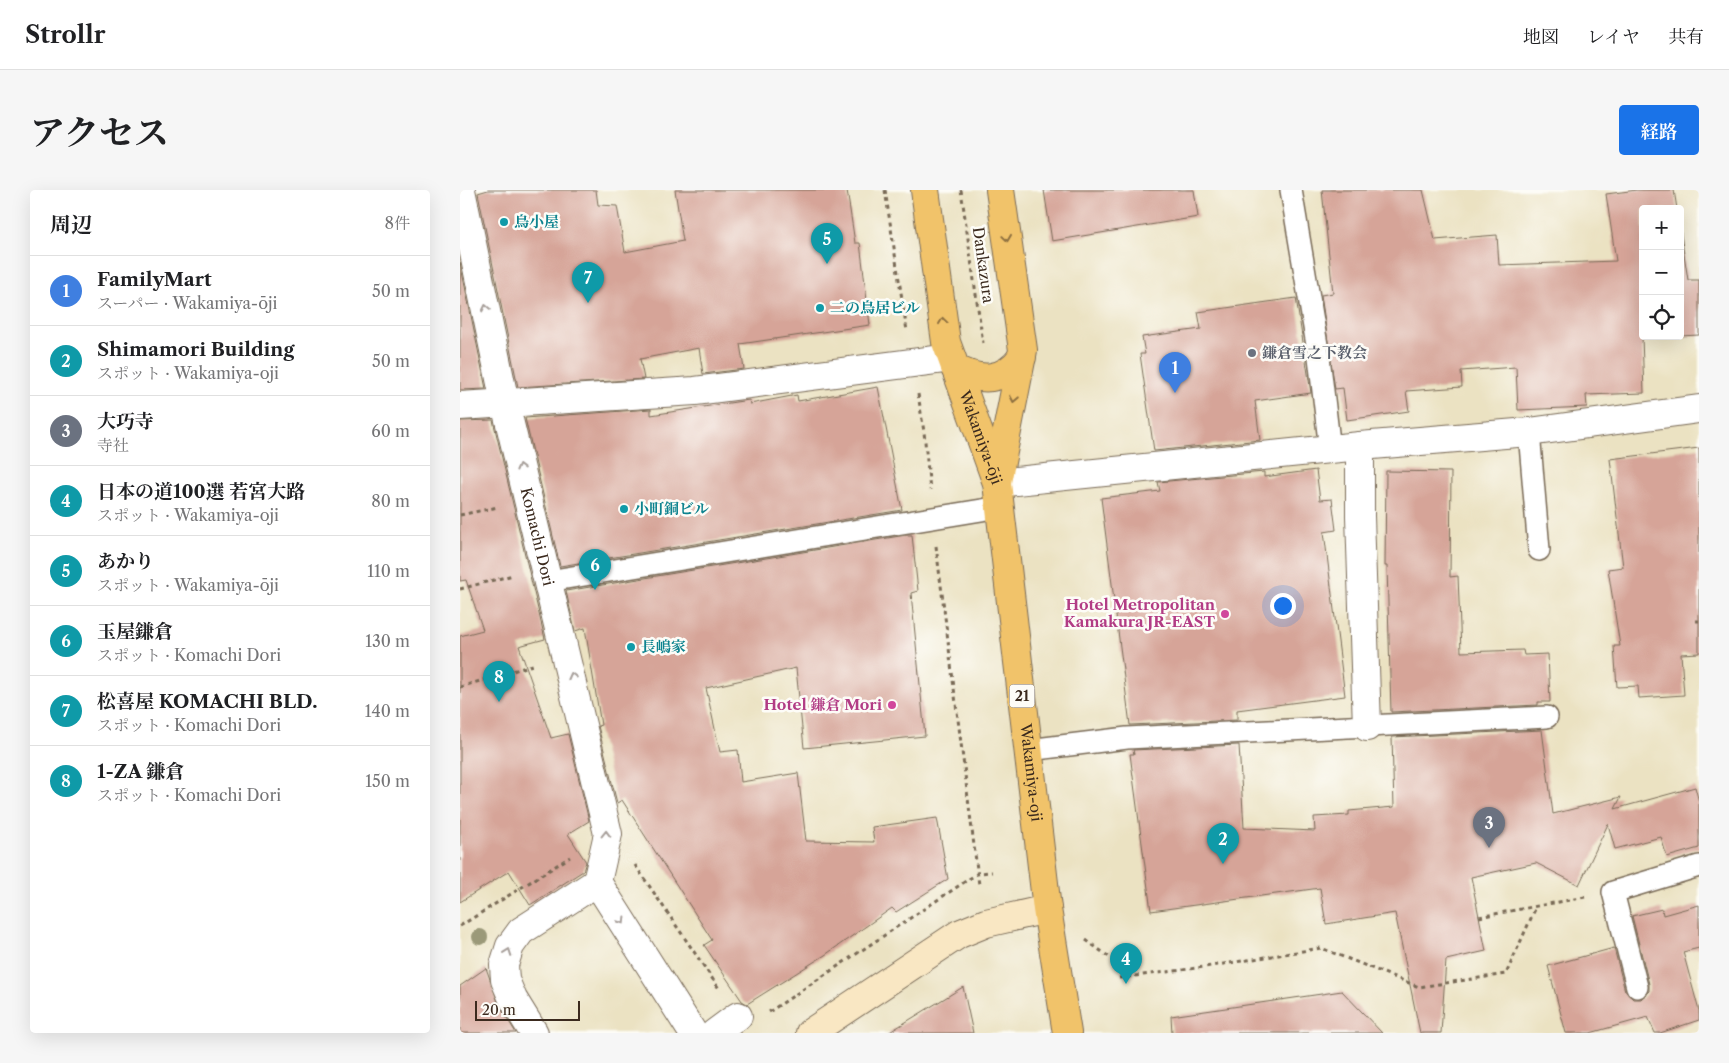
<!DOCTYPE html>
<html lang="ja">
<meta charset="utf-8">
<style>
body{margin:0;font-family:"Libre Caslon Text","Noto Serif JP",serif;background:#f6f6f6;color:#202124}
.controls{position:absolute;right:15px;top:15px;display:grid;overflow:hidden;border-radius:5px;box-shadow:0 5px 20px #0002}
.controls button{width:45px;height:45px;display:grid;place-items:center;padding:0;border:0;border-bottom:1px solid #e0e0e0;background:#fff;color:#202124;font:25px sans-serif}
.scale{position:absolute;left:15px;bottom:12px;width:105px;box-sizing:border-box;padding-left:5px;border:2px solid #3b2a1e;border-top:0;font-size:14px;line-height:18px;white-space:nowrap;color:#3b2a1e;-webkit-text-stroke:4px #fdfcf7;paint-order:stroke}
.you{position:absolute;left:822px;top:415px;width:18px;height:18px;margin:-12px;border:4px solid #fff;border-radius:50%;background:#1a73e8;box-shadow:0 0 0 8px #1a73e833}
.badge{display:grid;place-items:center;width:32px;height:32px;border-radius:50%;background:#1a73e8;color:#fff;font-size:16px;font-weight:700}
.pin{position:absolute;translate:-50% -41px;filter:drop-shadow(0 1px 2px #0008)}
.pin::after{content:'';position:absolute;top:26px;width:18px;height:15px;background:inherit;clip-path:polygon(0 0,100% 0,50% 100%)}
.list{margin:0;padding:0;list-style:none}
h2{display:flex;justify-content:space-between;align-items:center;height:65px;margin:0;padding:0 20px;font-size:21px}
h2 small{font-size:16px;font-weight:400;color:#757577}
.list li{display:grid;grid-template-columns:32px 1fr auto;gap:15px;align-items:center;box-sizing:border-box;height:70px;padding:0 20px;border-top:1px solid #e0e0e0}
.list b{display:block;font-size:19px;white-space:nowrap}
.list p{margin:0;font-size:16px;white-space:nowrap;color:#757577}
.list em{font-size:16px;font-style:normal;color:#757577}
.icon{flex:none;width:28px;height:28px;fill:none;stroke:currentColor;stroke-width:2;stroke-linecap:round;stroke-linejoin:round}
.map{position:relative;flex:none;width:1239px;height:843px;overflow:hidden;border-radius:5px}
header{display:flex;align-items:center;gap:30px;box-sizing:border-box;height:70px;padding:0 25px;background:#fff;border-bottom:1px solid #e0e0e0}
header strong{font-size:24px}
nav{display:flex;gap:28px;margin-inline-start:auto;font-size:18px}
.intro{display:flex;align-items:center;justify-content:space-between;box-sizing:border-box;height:120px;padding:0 30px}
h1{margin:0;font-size:35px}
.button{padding:12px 22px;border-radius:5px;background:#1a73e8;color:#fff;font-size:18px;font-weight:700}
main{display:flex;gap:30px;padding:0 30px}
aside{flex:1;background:#fff;border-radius:5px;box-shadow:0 5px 20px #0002}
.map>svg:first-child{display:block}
</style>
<header>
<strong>Strollr</strong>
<nav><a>地図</a><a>レイヤ</a><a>共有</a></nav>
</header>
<div class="intro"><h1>アクセス</h1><a class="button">経路</a></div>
<main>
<aside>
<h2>周辺<small>8件</small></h2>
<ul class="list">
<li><span class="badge" style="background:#3f7fe0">1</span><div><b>FamilyMart</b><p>スーパー · Wakamiya-ōji</p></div><em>50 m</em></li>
<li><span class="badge" style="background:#0f9aa8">2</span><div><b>Shimamori Building</b><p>スポット · Wakamiya-oji</p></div><em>50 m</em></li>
<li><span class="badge" style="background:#6b7280">3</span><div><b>大巧寺</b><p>寺社</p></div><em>60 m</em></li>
<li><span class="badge" style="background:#0f9aa8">4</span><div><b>日本の道100選 若宮大路</b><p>スポット · Wakamiya-oji</p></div><em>80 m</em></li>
<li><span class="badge" style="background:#0f9aa8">5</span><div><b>あかり</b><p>スポット · Wakamiya-ōji</p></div><em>110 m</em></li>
<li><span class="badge" style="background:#0f9aa8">6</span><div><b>玉屋鎌倉</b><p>スポット · Komachi Dori</p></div><em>130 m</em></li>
<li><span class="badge" style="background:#0f9aa8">7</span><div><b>松喜屋 KOMACHI BLD.</b><p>スポット · Komachi Dori</p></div><em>140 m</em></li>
<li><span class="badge" style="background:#0f9aa8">8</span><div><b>1-ZA 鎌倉</b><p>スポット · Komachi Dori</p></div><em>150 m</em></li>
</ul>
</aside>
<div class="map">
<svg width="1239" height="843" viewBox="0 0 1239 843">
<rect width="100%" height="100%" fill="#fdfcf7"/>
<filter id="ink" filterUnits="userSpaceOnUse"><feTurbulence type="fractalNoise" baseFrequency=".02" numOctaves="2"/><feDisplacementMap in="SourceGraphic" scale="10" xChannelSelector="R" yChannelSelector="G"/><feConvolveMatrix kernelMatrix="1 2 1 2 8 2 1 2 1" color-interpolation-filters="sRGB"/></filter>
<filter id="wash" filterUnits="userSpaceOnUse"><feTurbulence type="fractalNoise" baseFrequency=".0096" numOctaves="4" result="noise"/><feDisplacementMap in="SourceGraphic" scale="20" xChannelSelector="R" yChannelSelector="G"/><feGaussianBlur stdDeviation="1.12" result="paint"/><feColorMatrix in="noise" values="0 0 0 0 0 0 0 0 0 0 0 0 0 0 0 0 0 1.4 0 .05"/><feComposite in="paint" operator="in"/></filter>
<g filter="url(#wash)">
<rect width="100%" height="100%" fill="#ebe2c2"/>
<g id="blocks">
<g fill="#d6a498">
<polygon points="28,0 136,0 138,15 157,16 165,62 223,51 215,0 387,0 395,53 400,53 410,135 280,154 284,179 243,184 239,158 180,169 184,189 58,197 18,3"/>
<polygon points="584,0 734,0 738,27 592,51"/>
<polygon points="862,0 963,0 975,50 1037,45 1039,75 1156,71 1146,4 1177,0 1214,0 1217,19 1183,19 1183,146 1211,146 1182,147 1184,203 1126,205 1127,217 1058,220 1056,177 1001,181 1002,197 946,201 949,221 887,230 883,198 875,199 861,105 873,103"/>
<polygon points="1220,38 1228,90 1239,90 1239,145 1220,146"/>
<polygon points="0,72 26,199 0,200"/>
<polygon points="836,108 851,203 795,211 800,250 694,261 680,164 685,164 682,147 741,139 738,122"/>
<polygon points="418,197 442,320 100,376 65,228 191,219 191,225 289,210 290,214 337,205 338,211"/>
<polygon points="33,230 85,449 59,456 91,548 108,544 129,631 108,644 126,672 123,681 70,715 49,681 0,712 0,446 23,440 6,390 0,391 0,231"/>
<polygon points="1239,258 1239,463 1221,464 1224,505 1179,508 1178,496 1157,497 1154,456 1160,456 1148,379 1163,377 1150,269"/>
<polygon points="856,280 860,310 872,309 876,340 864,342 885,506 777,520 777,530 670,535 641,308 700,301 698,292 804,282 804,287"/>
<polygon points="926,281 991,282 990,387 998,386 1001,462 1063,460 1064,465 1088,464 1090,512 1078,512 1078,515 931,522 927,376 925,376"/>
<polygon points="446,345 452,345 458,401 451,403 465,546 344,558 336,478 246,498 260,562 278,560 281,592 338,583 346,651 414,652 412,637 477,628 488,689 436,722 432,718 365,765 287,814 282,811 244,755 252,750 162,610 157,613 138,536 141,535 125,438 115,441 106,401"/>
<polygon points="1082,540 1093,624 1161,607 1155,619 1235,597 1239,612 1239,658 1207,667 1201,647 1155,659 1148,634 1119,695 1076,673 1011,687 1026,761 986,770 981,843 960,843 935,723 866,734 860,698 691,721 670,564 674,564 673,560 779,555 784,638 855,641 854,627 889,625 889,621 934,617 932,547"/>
<polygon points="1239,715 1239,758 1223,762 1239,821 1239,830 1200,843 1195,843 1188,827 1130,843 1106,843 1088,776 1154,758 1165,801 1173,809 1181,809 1189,801 1189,794 1172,726 1202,719 1203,725"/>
<polygon points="26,778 39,815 56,843 0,843 0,796"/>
<polygon points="503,797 513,843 428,843"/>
<polygon points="882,801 922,843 712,843 711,826"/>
</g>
</g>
</g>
<g filter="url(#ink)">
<use href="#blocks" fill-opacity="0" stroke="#796a57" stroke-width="1"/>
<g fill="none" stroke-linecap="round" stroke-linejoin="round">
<g stroke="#796a57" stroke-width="24">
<g id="service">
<polyline points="831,0 859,167 870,260"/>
<polyline points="1069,242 1079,360"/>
<polyline points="88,391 540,317"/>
<polyline points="568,560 667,548 1087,527"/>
<polyline points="1177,797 1153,702 1239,676"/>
</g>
</g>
<g stroke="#796a57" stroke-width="30">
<g id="pedestrian">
<path id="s1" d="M1,0L45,213L148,644L137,692"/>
<polyline points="255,843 278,826"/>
</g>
</g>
<g stroke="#796a57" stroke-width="30">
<g id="minor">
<polyline points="0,216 235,201 491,168"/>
<polyline points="900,256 900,326 907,537"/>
<polyline points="537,293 900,256 1069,242 1239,219"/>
<polyline points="74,843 53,809 45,790 44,775 50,756 61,741 137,692 233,843"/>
</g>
</g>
<g stroke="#796a57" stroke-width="30">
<polyline id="secondary" points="350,843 499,744 526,733 587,719"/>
</g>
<g stroke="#796a57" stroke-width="30">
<g id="primary">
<path id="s2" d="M465,0L486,152L537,293L587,719L607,843"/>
<path d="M495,178C520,192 544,192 562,167"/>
<polyline points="537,292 563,160 540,0"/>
</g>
</g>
<g stroke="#796a57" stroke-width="3" stroke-dasharray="4 4" stroke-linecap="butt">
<polyline points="425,0 447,141"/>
<polyline points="501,0 523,153"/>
<polyline points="458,204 464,242 470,300"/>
<polyline points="0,325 38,317"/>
<polyline points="476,356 519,695"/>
<polyline points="0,399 53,385"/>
<polyline points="1236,431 1239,431"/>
<polyline points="0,497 76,474"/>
<polyline points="175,675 260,800"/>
<polyline points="1019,727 1125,707"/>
<polyline points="0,736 110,667"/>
<polyline points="626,750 656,772"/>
<polyline points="659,788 745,777 861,758 959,797 1046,784 1076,717"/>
<polyline points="309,822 518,683 532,682"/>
</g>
<use href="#service" stroke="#fff" stroke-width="21"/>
<use href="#pedestrian" stroke="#fff" stroke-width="28"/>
<use href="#minor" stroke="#fff" stroke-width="28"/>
<use href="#secondary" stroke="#f9e7c3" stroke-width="28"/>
<use href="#primary" stroke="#f1c36a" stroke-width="28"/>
</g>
<circle fill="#9b9979" cx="20" cy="747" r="8"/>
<defs><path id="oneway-chevron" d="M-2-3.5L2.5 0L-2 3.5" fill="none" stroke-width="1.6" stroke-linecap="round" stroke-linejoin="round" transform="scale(1.25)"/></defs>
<g stroke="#8d6f40">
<use href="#oneway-chevron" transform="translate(547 48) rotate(82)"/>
<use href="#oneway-chevron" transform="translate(483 131) rotate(-98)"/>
<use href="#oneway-chevron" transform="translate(554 209) rotate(101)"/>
</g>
<g stroke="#a79f9a">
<use href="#oneway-chevron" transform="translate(26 118) rotate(-102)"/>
<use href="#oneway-chevron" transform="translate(60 277) rotate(-104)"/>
<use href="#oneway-chevron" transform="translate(112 486) rotate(-104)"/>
<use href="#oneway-chevron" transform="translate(146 644) rotate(-89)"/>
<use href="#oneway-chevron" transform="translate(162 731) rotate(58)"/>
<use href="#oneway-chevron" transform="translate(48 762) rotate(-70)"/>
</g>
</g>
<g fill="#0f9aa8" stroke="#fdfcf7" stroke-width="2">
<circle cx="44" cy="32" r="5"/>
<circle cx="360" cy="118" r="5"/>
<circle cx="164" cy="319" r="5"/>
<circle cx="171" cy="457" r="5"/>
</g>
<circle fill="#6b7280" stroke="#fdfcf7" stroke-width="2" cx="792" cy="163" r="5"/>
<g fill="#d1479c" stroke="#fdfcf7" stroke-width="2">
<circle cx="765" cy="424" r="5"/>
<circle cx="432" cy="515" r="5"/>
</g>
<g text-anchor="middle" stroke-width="5" stroke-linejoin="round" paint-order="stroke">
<rect fill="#fdfcf7" stroke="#75695f" stroke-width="1" x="549.5" y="494.5" width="25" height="23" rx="4"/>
<g font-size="14" font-weight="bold" fill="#3b2a1e">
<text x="562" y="511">21</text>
</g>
<g font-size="15" font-weight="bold" fill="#0d838f" stroke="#fdfcf7" text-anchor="start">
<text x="54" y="37">鳥小屋</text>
<text x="370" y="123">二の鳥居ビル</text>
<text x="174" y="324">小町銅ビル</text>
<text x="181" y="462">長嶋家</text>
</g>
<g font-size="15" fill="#3b2a1e" stroke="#fdfcf7">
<text transform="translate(523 75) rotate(82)" y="5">Dankazura</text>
<text dy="5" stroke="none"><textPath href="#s2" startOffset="255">Wakamiya-ōji</textPath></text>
<text dy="5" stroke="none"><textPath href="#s1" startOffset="355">Komachi Dori</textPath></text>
<text dy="5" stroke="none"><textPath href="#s2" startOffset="595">Wakamiya-oji</textPath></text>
</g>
<g font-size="15" font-weight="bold" fill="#5b616d" stroke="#fdfcf7" text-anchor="start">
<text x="802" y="168">鎌倉雪之下教会</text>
</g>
<g font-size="15" font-weight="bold" fill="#b23c85" stroke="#fdfcf7" text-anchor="end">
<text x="755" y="420">Hotel Metropolitan<tspan x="755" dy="17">Kamakura JR-EAST</tspan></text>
<text x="422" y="520">Hotel 鎌倉 Mori</text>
</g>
</g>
</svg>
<div class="controls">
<button>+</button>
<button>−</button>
<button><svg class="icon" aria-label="locate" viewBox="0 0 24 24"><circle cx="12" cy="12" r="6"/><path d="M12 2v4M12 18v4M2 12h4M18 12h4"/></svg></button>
</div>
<div class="scale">20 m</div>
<div class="you"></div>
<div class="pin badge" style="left:715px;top:203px;background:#3f7fe0">1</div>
<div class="pin badge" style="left:763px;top:674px;background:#0f9aa8">2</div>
<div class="pin badge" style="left:1029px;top:658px;background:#6b7280">3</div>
<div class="pin badge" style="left:666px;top:794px;background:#0f9aa8">4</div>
<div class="pin badge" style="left:367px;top:74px;background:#0f9aa8">5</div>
<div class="pin badge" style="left:135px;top:400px;background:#0f9aa8">6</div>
<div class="pin badge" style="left:128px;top:113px;background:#0f9aa8">7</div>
<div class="pin badge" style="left:39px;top:512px;background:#0f9aa8">8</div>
</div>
</main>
